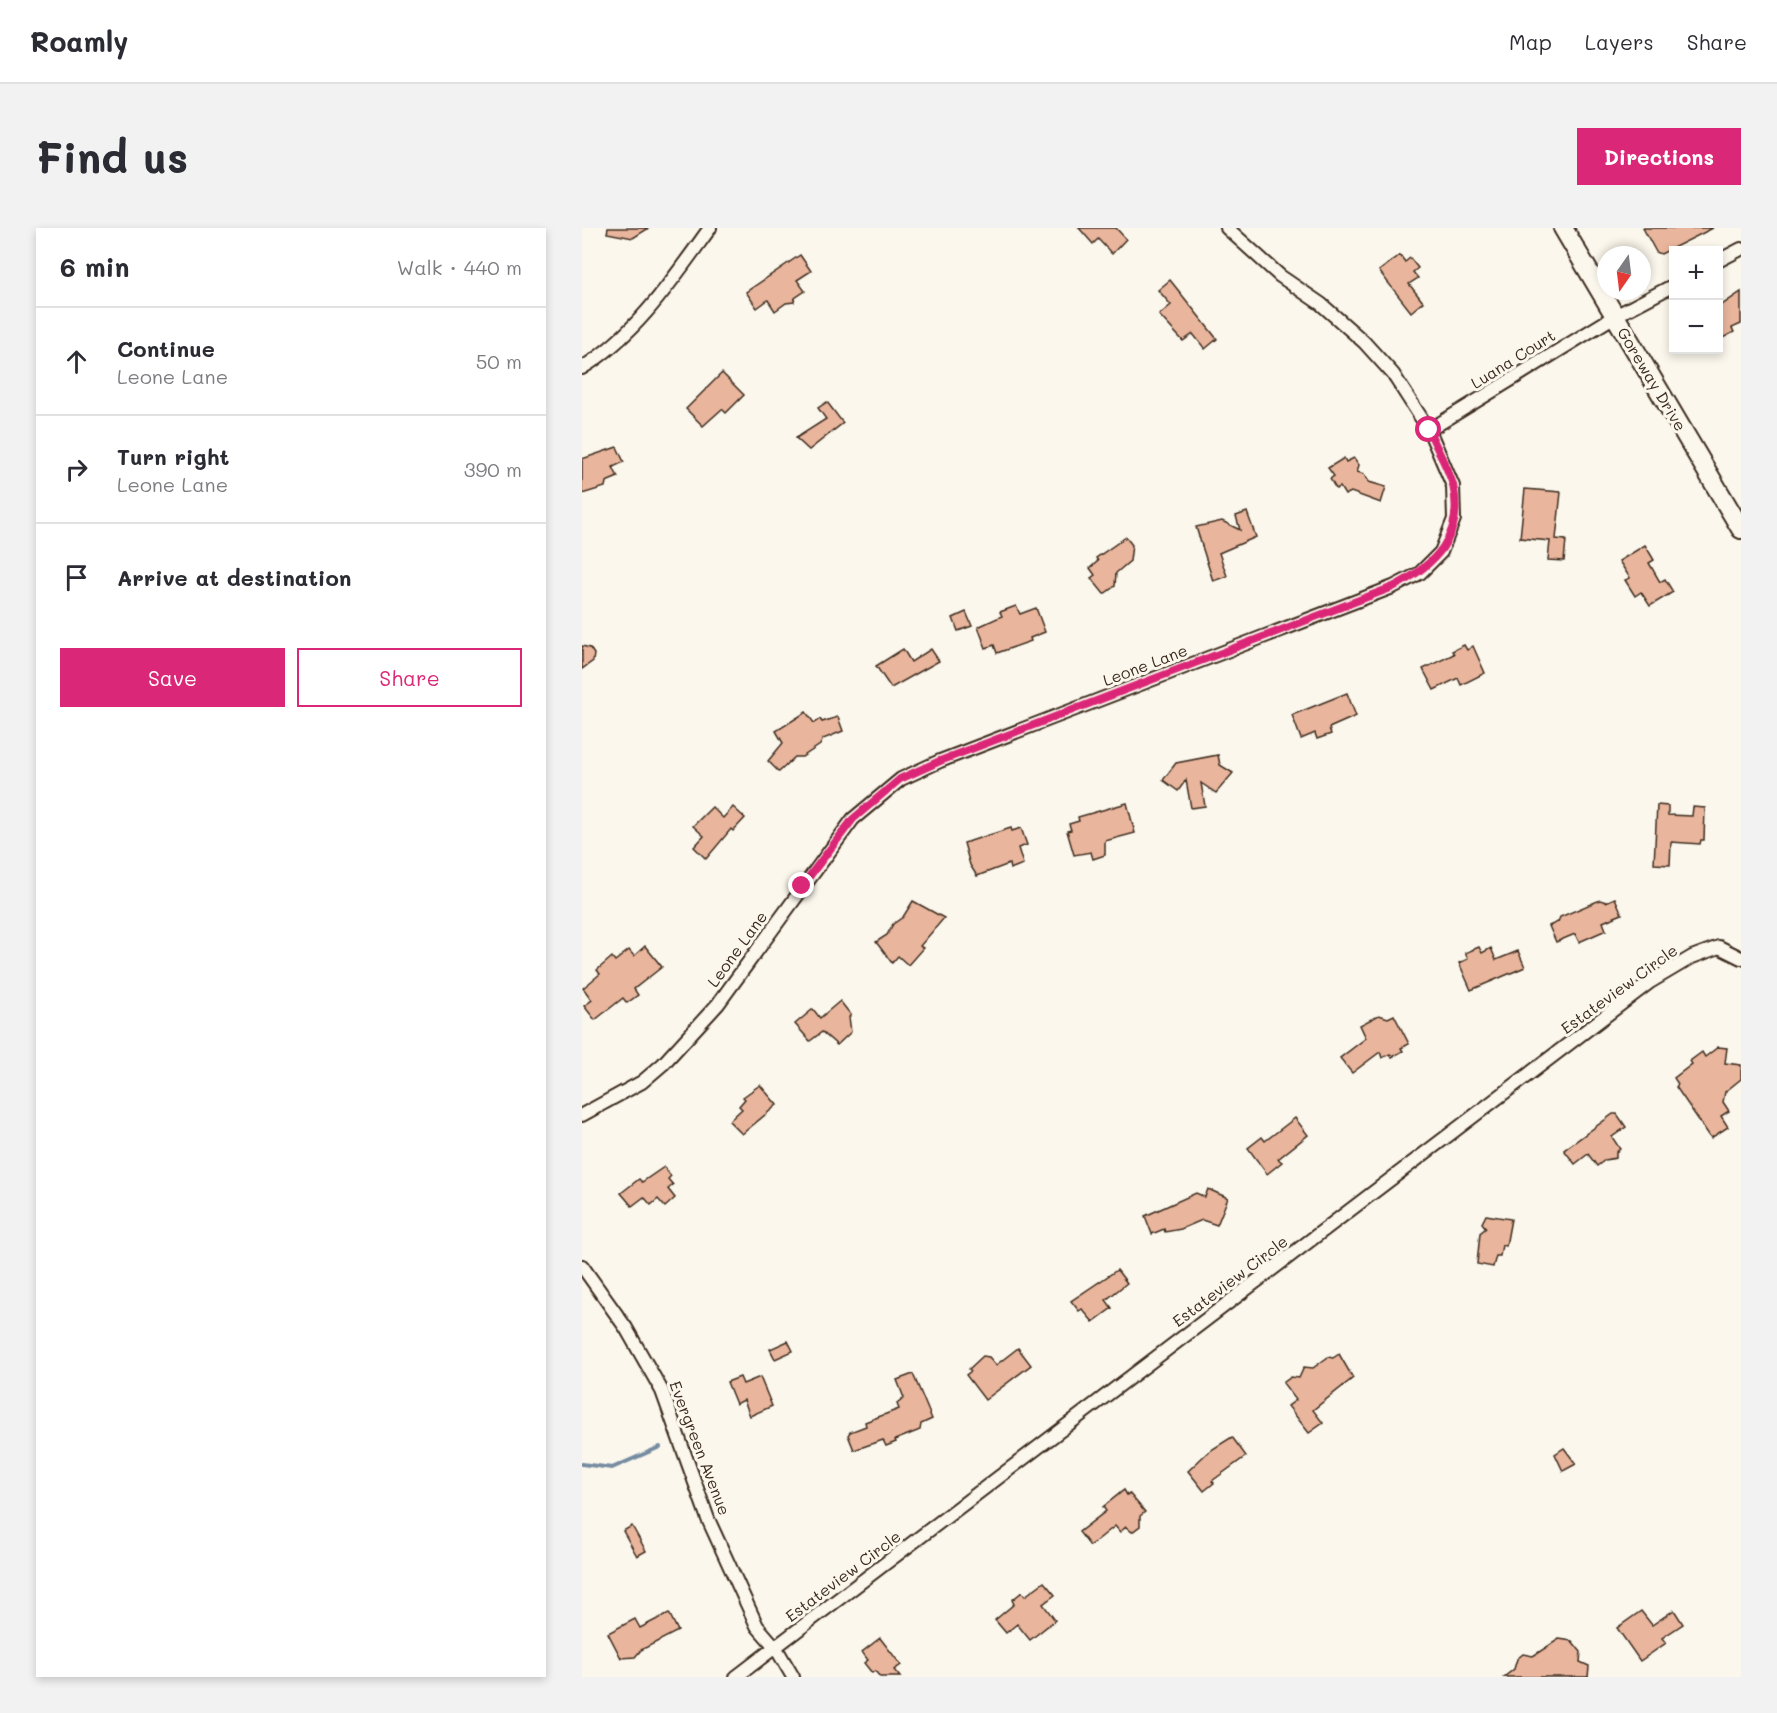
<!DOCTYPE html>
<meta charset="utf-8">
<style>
body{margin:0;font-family:Mali,sans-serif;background:#f2f2f3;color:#2b2b33}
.controls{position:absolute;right:18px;top:18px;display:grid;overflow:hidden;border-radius:0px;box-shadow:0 3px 9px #0003}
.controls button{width:54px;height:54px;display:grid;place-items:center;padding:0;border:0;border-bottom:2px solid #e1e1e2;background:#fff;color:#2b2b33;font:30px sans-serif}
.compass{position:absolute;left:1015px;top:18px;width:54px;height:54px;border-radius:50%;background:#fff;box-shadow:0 3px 9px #0003;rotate:194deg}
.stop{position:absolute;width:18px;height:18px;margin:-14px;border:4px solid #db2777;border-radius:50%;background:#fff}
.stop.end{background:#db2777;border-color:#fff;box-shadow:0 2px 6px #0008}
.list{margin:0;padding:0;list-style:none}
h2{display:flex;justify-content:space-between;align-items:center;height:78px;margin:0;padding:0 24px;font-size:26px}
h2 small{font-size:20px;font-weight:400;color:#7c7c81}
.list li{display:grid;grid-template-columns:39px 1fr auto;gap:18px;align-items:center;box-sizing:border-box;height:108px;padding:0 24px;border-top:2px solid #e1e1e2}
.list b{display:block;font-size:22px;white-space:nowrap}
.list p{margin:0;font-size:20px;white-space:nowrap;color:#7c7c81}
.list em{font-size:20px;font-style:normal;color:#7c7c81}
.actions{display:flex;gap:12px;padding:18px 24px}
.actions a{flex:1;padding:14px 0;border:2px solid #db2777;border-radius:0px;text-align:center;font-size:21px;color:#db2777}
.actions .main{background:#db2777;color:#fff}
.icon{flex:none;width:33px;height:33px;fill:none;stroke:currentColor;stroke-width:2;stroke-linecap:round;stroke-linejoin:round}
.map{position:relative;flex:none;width:1159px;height:1449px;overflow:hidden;border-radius:0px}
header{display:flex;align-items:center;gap:36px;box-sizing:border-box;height:84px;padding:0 30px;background:#fff;border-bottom:2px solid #e1e1e2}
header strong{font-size:28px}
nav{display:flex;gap:33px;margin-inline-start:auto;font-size:21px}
.intro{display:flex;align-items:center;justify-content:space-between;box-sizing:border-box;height:144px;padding:0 36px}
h1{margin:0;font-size:42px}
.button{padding:15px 27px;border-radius:0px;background:#db2777;color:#fff;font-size:21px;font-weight:700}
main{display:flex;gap:36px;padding:0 36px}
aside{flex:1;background:#fff;border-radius:0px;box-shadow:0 3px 9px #0003}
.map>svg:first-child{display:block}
</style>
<header>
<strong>Roamly</strong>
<nav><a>Map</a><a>Layers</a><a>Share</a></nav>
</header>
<div class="intro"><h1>Find us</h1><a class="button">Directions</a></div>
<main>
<aside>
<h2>6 min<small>Walk · 440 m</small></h2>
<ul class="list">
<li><svg class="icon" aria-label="ahead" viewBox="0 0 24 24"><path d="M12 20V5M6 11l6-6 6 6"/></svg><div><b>Continue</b><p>Leone Lane</p></div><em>50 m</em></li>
<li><svg class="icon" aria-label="right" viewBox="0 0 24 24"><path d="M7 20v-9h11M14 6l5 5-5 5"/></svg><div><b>Turn right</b><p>Leone Lane</p></div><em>390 m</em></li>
<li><svg class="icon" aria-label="arrive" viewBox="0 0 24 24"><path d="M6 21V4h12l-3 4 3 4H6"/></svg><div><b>Arrive at destination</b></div></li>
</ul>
<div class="actions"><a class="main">Save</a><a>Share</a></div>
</aside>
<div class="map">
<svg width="1159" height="1449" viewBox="0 0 1159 1449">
<rect width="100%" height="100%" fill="#fbf7ec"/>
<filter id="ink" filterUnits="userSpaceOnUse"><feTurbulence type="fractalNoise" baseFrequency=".0167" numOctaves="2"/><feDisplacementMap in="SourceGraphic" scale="12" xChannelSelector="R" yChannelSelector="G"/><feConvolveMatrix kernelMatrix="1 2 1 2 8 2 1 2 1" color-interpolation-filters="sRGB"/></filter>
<g filter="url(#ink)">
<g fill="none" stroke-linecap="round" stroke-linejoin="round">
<polyline stroke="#768ca1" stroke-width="4" points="0,1236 30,1240 78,1219"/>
</g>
<g fill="#e9b59c" stroke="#3b2a1e" stroke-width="1.5">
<polygon points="26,0 67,0 51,10 25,5"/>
<polygon points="497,0 534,0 544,11 530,26 516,11 511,16"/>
<polygon points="1061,0 1131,0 1079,26 1074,24"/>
<polygon points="218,27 229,43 215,52 223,63 213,70 212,74 204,75 193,83 186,72 175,80 164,64"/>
<polygon points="818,27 823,34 828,30 836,40 831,44 836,50 827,56 841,74 829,84 797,43"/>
<polygon points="588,52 635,111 623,121 611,106 601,113 577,87 589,77 576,62"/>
<polygon points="1159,64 1159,96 1150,100 1152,104 1137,112 1137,79"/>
<polygon points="140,145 162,167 144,185 140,181 121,198 104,181"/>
<polygon points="245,174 261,195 227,222 214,210 244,191 236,180"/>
<polygon points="35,219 42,234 31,239 36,249 24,254 23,259 0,266 0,231"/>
<polygon points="762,230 764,234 772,230 777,237 775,244 782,246 787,254 804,259 799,275 769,264 763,267 758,259 754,261 748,251 752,248 746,240"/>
<polygon points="943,261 979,264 974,311 984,312 982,333 966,332 968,313 938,310"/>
<polygon points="665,284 674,309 637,325 645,348 631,353 614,299 640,293 658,302 654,288"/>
<polygon points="544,309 550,317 548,333 534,345 533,358 522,366 509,350 513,347 508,340 516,333 514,330"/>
<polygon points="1063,317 1072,332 1067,335 1078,354 1083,351 1091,364 1068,378 1059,364 1053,368 1043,352 1048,350 1037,333"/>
<polygon points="434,378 438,386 454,380 463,404 448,410 449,413 415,425 412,417 404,420 396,399 420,388 418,384"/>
<polygon points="384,384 390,398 376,403 371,390"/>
<polygon points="882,417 885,422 891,418 903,445 879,457 876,450 852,462 841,441 872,426 870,423"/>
<polygon points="0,418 8,420 12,426 11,433 0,441"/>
<polygon points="321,421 329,434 349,421 357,433 309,460 294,438"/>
<polygon points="765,465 774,488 747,500 749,506 735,511 733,505 719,511 710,487"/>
<polygon points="224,484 232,495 238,491 240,494 256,489 261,503 241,511 238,517 220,529 213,529 197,544 186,533 201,515 194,503"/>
<polygon points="636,527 638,537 651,545 634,565 619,555 623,578 609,580 604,552 596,563 581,552 594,535"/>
<polygon points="545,575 553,605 523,613 523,627 511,631 509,624 492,627 485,603 489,602 487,596 497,593 496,589"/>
<polygon points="1075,577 1086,578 1086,587 1110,588 1111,579 1123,580 1122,612 1119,612 1118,616 1089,614 1088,637 1072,636"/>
<polygon points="130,579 141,590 151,579 163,590 151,603 149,601 124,631 112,619 122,608 111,598"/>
<polygon points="429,600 430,603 439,600 445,617 436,620 441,636 428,641 427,636 395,648 388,637 382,615"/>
<polygon points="1033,670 1040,686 1021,694 1024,702 997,714 993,706 974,714 967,698 976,694 978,689 1018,672 1024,674"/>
<polygon points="331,673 362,690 338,718 341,720 326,737 316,728 310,735 294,714 305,707 311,696 321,689"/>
<polygon points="63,718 80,739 52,761 56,767 45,775 41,770 13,792 2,778 10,772 1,760 18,746 15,742 30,729 33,733 47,722 52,728"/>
<polygon points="897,719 900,725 909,720 914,732 936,723 943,739 889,762 877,735 886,731 883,725"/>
<polygon points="258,773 269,787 267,789 269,804 255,817 240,804 228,813 213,796 231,781 238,790"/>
<polygon points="797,787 806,790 812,787 827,816 819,820 821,823 810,829 808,826 800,830 798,824 770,845 758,830 784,810 778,797"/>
<polygon points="1136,819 1145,820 1143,835 1159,837 1159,851 1143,864 1141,874 1147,883 1139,888 1146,899 1129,910 1094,859 1096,856 1092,850 1110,836 1108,833 1120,824 1123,829"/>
<polygon points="178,857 195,877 160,906 147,893 160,881 157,878 163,871 161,869"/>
<polygon points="1031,886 1035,886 1044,899 1030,909 1038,921 1034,924 1034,930 1023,932 1015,938 1006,926 993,936 982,922"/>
<polygon points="713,890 726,907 696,931 700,934 685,946 666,920 680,909 683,913"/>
<polygon points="82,939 89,948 86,951 91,957 86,961 93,970 83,979 76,971 69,977 62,969 50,978 39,965 57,951 60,954"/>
<polygon points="626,961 646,970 635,997 620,992 599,1001 583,1004 582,1001 570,1006 563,988 614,965 623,969"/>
<polygon points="904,987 929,991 924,1018 920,1017 918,1028 914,1028 911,1039 895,1036 898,1005 904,1000 900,995"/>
<polygon points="535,1042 545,1055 524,1072 530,1080 511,1094 500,1081 497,1083 489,1073"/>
<polygon points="206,1113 211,1123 193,1131 188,1121"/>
<polygon points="436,1120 449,1137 403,1172 384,1147 389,1143 387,1141 401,1128 407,1129 414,1137"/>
<polygon points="757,1126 771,1150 731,1182 741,1195 727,1205 706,1178 714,1172 701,1155 709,1149 717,1150 722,1139 731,1140 746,1129 751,1130"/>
<polygon points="331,1146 350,1191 339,1196 338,1202 313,1212 314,1214 304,1218 301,1212 272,1222 266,1207 268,1204 284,1198 283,1194 317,1181 315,1176 322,1170 315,1152"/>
<polygon points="158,1149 161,1156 178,1149 190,1178 168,1188 162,1172 154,1176 145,1154"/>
<polygon points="650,1209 664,1228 630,1253 632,1255 622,1263 606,1243 626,1224"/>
<polygon points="982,1220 994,1236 981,1243 973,1226"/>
<polygon points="542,1262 545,1267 547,1265 563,1284 558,1288 558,1298 550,1304 544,1299 538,1304 533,1298 508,1318 497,1304 524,1283 521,1279"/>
<polygon points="50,1298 64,1323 55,1328 41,1303"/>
<polygon points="462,1354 473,1367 461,1376 473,1392 448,1412 435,1396 424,1405 413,1392 432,1376 430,1372 440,1364 443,1368"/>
<polygon points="1092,1382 1101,1396 1080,1410 1084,1415 1058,1433 1035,1400 1059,1383 1070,1397"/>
<polygon points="87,1385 96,1403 59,1422 53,1429 39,1430 26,1405 53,1391 58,1400"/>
<polygon points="298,1410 319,1437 312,1442 318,1449 298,1449 293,1443 290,1445 282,1435 286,1432 280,1424"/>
<polygon points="977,1411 990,1413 999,1424 998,1434 1007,1438 1006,1449 922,1449 932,1441 935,1431 941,1426 951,1428"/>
</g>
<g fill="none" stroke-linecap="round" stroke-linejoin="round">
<g stroke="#3b2a1e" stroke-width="16">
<g id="street">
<polyline points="1136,33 1159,21"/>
<path d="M0,140C55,106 91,51 128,0"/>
<polyline points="847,202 1033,88 1092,57"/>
<polyline points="0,887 60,854 81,836 136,776 271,591 319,551 358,533 811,359 838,345 859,324 872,291 871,258 847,202 811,146 782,114 739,76 698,48 645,0"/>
<polyline points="0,1038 44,1100 80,1163 126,1291 175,1398 194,1420 211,1449"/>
<polyline points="154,1449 1068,754 1110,729 1137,719 1159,730"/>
</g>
</g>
<g stroke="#3b2a1e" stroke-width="22">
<polyline id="secondary" points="981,0 1159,301"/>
</g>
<use href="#street" stroke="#fbf7ec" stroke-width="12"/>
<use href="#secondary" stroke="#fbf7ec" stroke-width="18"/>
</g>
</g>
<g fill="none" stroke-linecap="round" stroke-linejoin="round" filter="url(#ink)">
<path stroke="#db2777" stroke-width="8" d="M220,658L271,591L318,551L358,533L811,359C852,338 883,308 871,257C866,239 854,220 847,202"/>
</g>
<g text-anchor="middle" stroke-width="6" stroke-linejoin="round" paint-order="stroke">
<g font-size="16" fill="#3b2a1e" stroke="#fbf7ec">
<text transform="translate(931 131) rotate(-32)" y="6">Luana Court</text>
<text transform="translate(1070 151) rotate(59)" y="6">Goreway Drive</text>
<text transform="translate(563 437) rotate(-21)" y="6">Leone Lane</text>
<text transform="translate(155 721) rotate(-54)" y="6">Leone Lane</text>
<text transform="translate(1037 761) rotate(-36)" y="6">Estateview Circle</text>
<text transform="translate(648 1053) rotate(-37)" y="6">Estateview Circle</text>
<text transform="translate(118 1220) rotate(69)" y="6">Evergreen Avenue</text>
<text transform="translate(261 1348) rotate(-37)" y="6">Estateview Circle</text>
</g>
</g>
</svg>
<div class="controls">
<button>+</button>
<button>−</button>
</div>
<svg class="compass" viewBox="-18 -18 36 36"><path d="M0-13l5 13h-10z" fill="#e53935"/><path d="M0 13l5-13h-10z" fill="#7c7c81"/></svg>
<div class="stop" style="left:847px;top:202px"></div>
<div class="stop end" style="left:220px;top:658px"></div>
</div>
</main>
